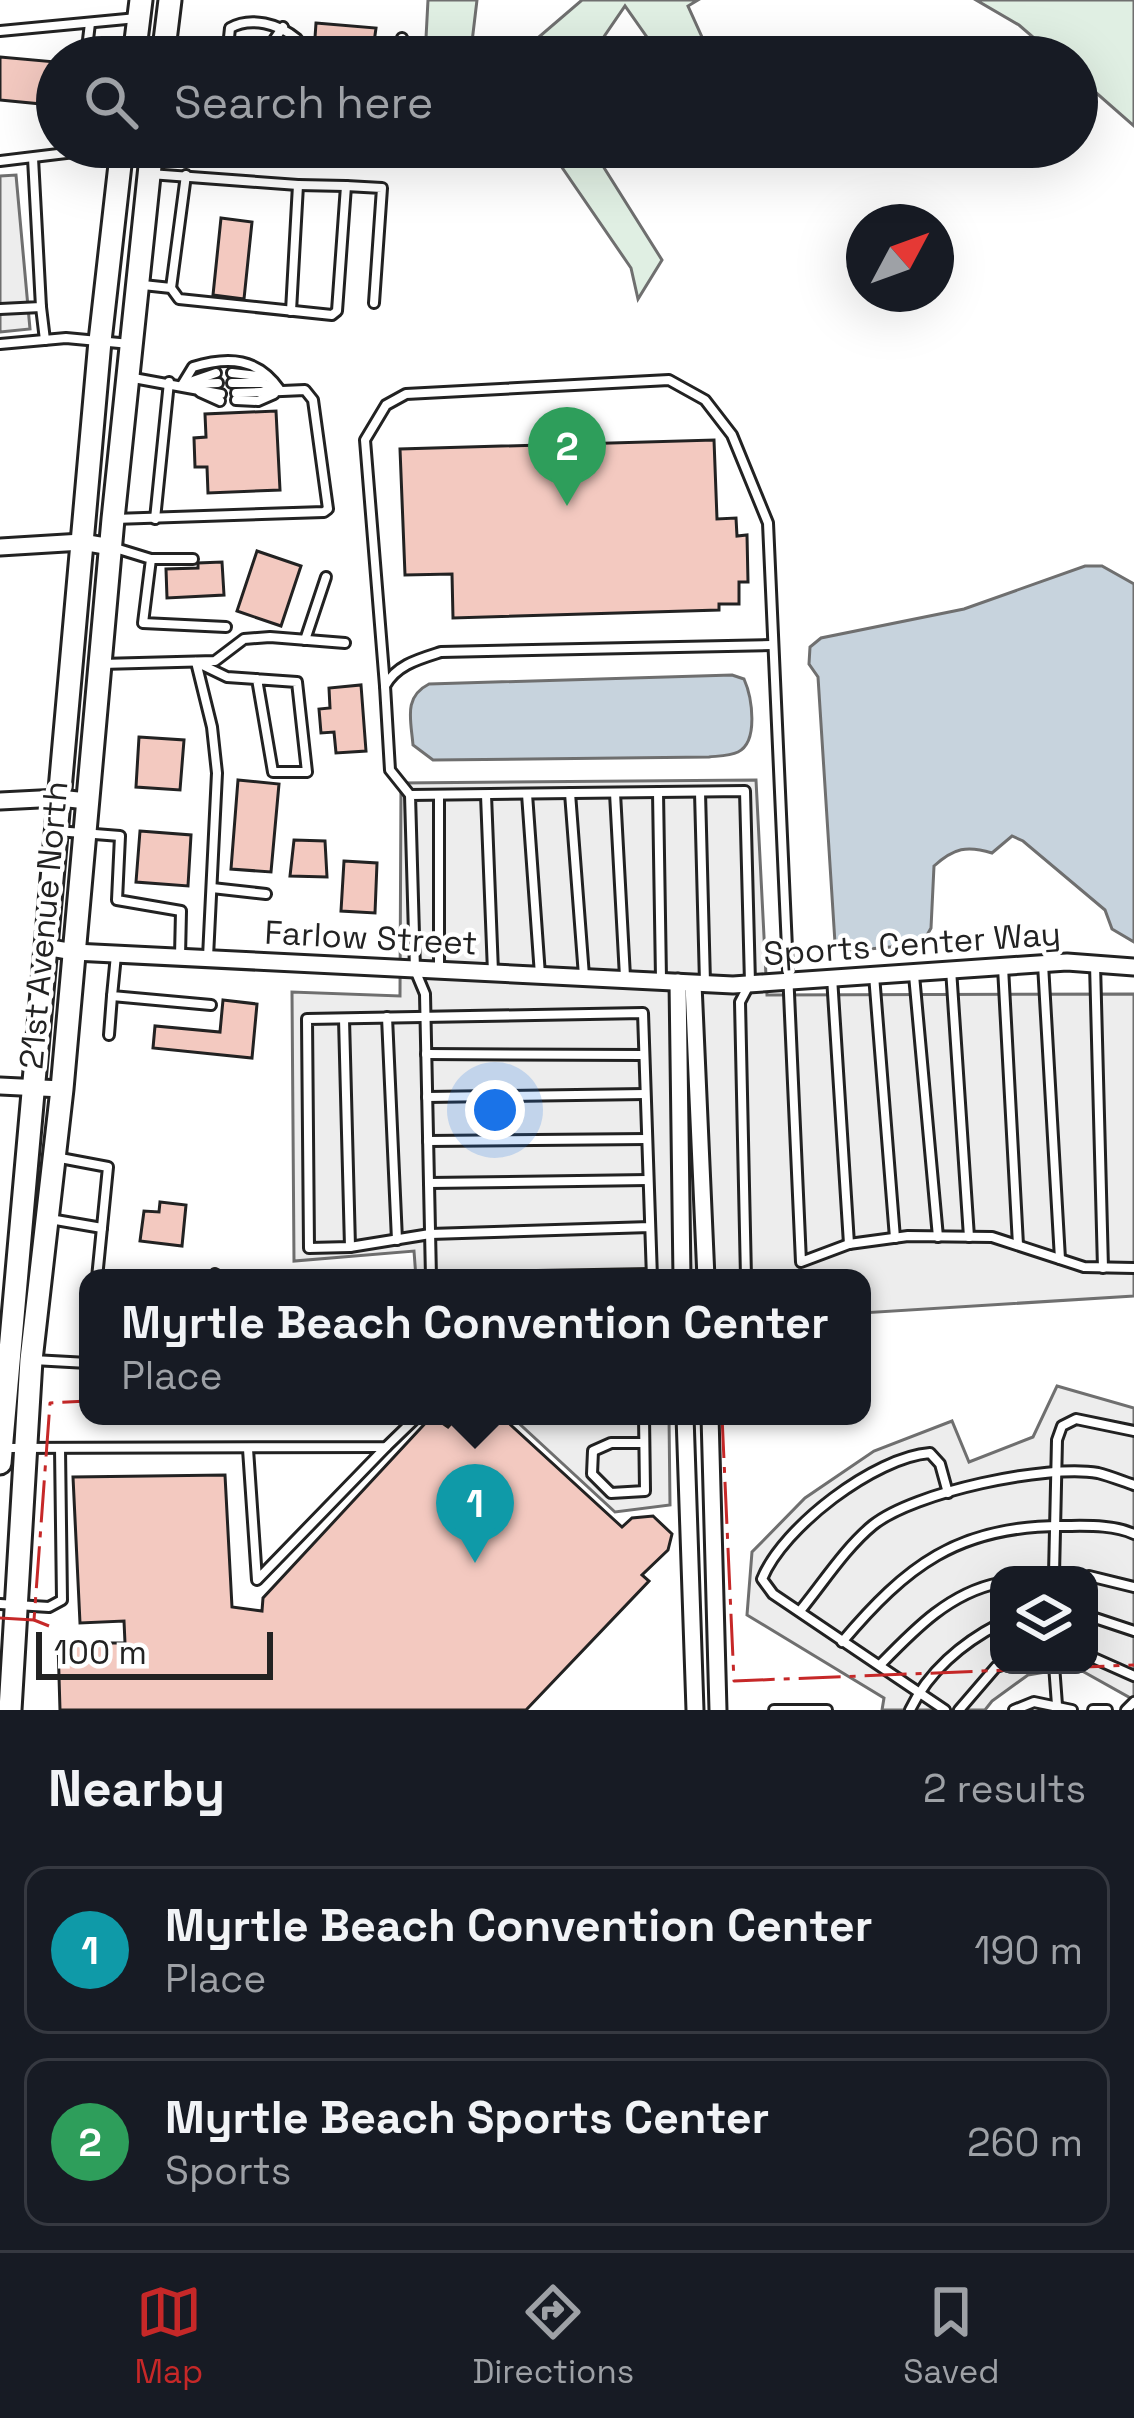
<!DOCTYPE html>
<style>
body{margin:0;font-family:"Space Grotesk",sans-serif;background:#20242c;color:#f1f3f6}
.controls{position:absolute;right:36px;bottom:36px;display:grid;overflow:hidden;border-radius:24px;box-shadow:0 12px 48px #0002}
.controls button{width:108px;height:108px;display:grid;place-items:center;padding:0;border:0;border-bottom:3px solid #363941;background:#171b24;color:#f1f3f6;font:60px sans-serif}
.compass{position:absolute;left:846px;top:204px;width:108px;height:108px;border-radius:50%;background:#171b24;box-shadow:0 12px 48px #0002;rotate:49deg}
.scale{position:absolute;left:36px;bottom:30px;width:237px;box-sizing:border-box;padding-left:12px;border:6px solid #222;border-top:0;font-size:33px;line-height:42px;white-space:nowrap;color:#222;-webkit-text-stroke:9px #fff;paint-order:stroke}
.you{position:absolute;left:495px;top:1110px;width:42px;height:42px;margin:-30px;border:9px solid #fff;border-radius:50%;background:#1a73e8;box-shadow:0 0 0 18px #1a73e833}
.badge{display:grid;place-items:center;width:78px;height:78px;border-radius:50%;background:#c62828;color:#fff;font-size:39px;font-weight:700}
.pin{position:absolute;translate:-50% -99px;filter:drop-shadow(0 3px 6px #0008)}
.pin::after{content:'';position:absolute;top:63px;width:42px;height:36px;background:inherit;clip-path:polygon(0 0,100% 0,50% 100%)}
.popup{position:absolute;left:79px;top:1269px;width:792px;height:156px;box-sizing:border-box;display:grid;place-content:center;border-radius:24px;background:#171b24;filter:drop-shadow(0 3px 9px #0005);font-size:39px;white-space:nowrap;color:#9ea1a6}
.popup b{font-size:45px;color:#f1f3f6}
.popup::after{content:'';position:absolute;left:50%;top:100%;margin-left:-24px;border:24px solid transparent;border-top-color:#171b24}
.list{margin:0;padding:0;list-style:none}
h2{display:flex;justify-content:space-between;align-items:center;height:156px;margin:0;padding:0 48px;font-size:51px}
h2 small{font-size:39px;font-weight:400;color:#9ea1a6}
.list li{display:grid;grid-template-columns:78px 1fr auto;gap:36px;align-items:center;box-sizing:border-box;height:168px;margin:0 24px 24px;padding:0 24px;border:3px solid #363941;border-radius:24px}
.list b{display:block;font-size:45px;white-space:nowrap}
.list p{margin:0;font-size:39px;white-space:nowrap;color:#9ea1a6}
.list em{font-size:39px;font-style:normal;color:#9ea1a6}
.icon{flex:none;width:66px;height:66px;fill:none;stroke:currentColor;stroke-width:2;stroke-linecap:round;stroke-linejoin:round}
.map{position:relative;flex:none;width:1134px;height:1710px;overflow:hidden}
.search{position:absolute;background:#171b24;box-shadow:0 12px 48px #0002;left:36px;right:36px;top:36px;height:132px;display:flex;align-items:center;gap:30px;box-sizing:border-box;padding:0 42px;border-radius:66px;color:#9ea1a6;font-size:45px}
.sheet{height:540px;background:#171b24}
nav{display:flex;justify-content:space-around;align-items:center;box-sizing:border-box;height:168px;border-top:3px solid #363941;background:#171b24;font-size:33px;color:#9ea1a6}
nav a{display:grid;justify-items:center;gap:6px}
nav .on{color:#c62828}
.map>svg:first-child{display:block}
</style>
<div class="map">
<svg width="1134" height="1710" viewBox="0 0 1134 1710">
<rect width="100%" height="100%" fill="#fff"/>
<g fill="#e0efe3" stroke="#6f6f6f" stroke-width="3">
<polygon points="428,0 477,0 472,42 525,49 582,0 698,0 688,6 711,57 661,57 625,6 590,57 425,57"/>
<polygon points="976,0 1134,0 1134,126 1077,76 1077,57 1056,57 1019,25"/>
<polygon points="548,147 591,147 662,260 638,299 631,268"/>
</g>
<g fill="#ededed" stroke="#6f6f6f" stroke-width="3" fill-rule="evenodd">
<polygon points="16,175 30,329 0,332 0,176"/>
<polygon points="756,780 767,995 1134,994 1134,1296 862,1313 862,1278 416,1278 414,1251 294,1261 292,992 400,996 401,783"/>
<path d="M1057,1386L1134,1408V1700L1075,1667L1028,1675L992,1701L985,1710H882L884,1698L747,1615L752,1552L805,1498L874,1451L952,1421L969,1462L1033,1437ZM999,1575H1089V1665H999Z"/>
<polygon points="511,1416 669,1416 670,1505 615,1512"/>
</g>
<g fill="#c7d3dd" stroke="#6f6f6f" stroke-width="3">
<path d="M1085,566H1102L1134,584V942L1112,929L1105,910L1023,841L1012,836L992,853C967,845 954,848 934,866L931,928L922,944L848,951L835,943L818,677L809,664L810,647L821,638L964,609Z"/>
<path d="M732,675L744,679C752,697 759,742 738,752C730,756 717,756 709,757L433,760L413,745C411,720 403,697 429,684Z"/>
</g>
<g fill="#f3c9c0" stroke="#222" stroke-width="3">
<polygon points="316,23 376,28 372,57 285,57 286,49 314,52"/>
<polygon points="0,57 56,62 52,105 0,100"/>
<polygon points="221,218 252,222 244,299 213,295"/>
<polygon points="276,411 280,490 208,493 207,467 195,467 194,438 206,437 205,414"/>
<polygon points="714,440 717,519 736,518 737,536 747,535 748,582 739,582 739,604 719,604 719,610 453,618 452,574 405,575 400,449"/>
<polygon points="257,551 301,566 281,626 237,611"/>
<polygon points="222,562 224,595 167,598 166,569 198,568 198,563"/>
<polygon points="361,685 366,751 336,753 334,732 321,733 319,709 330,708 329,688"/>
<polygon points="139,737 184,740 180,790 136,787"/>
<polygon points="238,780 279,784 271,872 231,869"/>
<polygon points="140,831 191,835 188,886 136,882"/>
<polygon points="294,840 325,841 327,877 290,876"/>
<polygon points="344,861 377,863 375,913 341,911"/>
<polygon points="223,1000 257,1004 252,1058 153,1048 155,1026 220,1032"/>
<polygon points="160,1202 186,1205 182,1246 140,1241 144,1211 159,1212"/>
<polygon points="432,1416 448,1427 457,1417 468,1427 478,1419 489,1429 501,1416 622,1527 632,1518 653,1516 672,1534 668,1550 642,1575 649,1581 526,1710 60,1710 58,1643 125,1643 124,1621 80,1623 73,1477 225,1475 232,1607 262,1611 263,1598"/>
</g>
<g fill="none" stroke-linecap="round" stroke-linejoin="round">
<g stroke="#222" stroke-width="14">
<g id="service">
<polyline points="0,31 137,18"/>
<polyline points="86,57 90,23"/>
<path d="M227,57L230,28C251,16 279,24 297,39V50"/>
<polyline points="272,57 274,40 283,27"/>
<polyline points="401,57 402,38"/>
<polyline points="0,161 116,147"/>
<polyline points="150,174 298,185 291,311"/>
<polyline points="298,185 346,186"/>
<polyline points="143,285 171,288 179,299 332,315 337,311 346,186 382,188 374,303"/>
<polyline points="171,288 186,175"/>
<polyline points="41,307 45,340"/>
<polyline points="0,309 41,307 33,158"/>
<polyline points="0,344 66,338 130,344"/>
<polyline points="232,373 268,377"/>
<polyline points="128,377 221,394"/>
<polyline points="232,383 262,383 274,388"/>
<polyline points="184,384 216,373"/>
<polyline points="196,384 218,383"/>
<path d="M182,385L193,367C229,356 258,358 280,390"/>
<polyline points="200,392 220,401"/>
<polyline points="236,400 258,401 274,394"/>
<polyline points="114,519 324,512 328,509 313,400 305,390 236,393"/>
<polyline points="155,519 169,382"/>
<polyline points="112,547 151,559 143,623 226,627"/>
<polyline points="151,559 193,559"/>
<polyline points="305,640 326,577"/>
<polyline points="196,662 227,677 297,682 307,772 273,772 257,679"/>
<polyline points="196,662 212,727 217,773 208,957"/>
<polyline points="101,664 215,661 244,639 270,637 345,643"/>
<polyline points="385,686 365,440 386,405 406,394 669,380 705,400 732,435 768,523 801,1262 849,1244 908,1236 992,1237 1084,1267 1134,1268"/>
<polyline points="658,792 661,979"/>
<polyline points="700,792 705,983"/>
<polyline points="570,793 584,976"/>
<polyline points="615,793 625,977"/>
<polyline points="527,794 540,975"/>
<path d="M410,795L390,770L385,686C396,665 419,659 441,652L771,645"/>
<polyline points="439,795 439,968"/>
<polyline points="486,795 493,972"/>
<polyline points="57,831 120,836 117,900 181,911 180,956"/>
<polyline points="212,888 266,894"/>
<polyline points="116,955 112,996 211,1005"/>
<polyline points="1043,964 1060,1259"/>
<polyline points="1095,964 1103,1268"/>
<polyline points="1003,967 1018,1245"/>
<polyline points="951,969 969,1237"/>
<polyline points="874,975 895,1238"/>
<polyline points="914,975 938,1237"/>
<polyline points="832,977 849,1244"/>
<polyline points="387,1017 397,1240"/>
<polyline points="344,1019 350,1247"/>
<polyline points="109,1035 112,996"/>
<polyline points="426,1054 644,1055"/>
<polyline points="427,1097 645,1094"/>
<polyline points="428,1141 647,1139"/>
<polyline points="55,1157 108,1167 97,1278"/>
<polyline points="429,1183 648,1180"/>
<polyline points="50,1219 102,1228"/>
<polyline points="650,1227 430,1234 350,1247 309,1248 307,1019 643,1013 652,1278"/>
<polyline points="214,1278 215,1274"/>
<polyline points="431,1278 425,994 415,970 410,795 745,791 750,983 740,1002 746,1278"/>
<polyline points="431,1278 651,1274"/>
<polyline points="33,1360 88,1363"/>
<polyline points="643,1443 611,1443 593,1451 592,1474 611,1493 645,1491 644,1416"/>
<polyline points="2,1448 386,1447 418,1416"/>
<polyline points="248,1449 257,1580 386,1447"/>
<polyline points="1048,1575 1071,1575"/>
<polyline points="1054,1575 1057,1440 1062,1426 1076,1419 1134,1431"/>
<polyline points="1089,1576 1134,1587"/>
<polyline points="0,1604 49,1607 62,1600 60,1448"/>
<path d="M800,1611C823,1583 845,1548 873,1525C914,1492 1047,1464 1098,1473C1110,1476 1122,1481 1134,1485"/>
<polyline points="1089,1616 1134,1631"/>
<path d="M842,1642C906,1566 958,1526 1061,1526C1085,1526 1112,1524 1134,1534"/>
<polyline points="1089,1656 1134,1676"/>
<path d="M880,1665C914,1630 949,1593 999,1583"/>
<polyline points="1054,1665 1057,1705"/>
<polyline points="774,1710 827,1710"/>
<path d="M910,1710C928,1672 962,1643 999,1624"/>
<path d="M945,1710L773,1594L762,1579C783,1527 875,1457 930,1453L940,1464L948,1493"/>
<polyline points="959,1710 996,1667 1002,1665"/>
<polyline points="1014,1710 1034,1702 1072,1710"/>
<polyline points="1093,1710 1107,1710"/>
<polyline points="1126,1710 1134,1702"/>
</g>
</g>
<g stroke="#222" stroke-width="21">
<g id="minor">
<polyline points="0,547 82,542 111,547"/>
<polyline points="0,801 59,798 87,801"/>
<polyline points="45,947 74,952 733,985 1067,962 1134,967"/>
<polyline points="678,982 682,1278"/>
<polyline points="693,984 706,1278"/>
<polyline points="0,1086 62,1089"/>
<polyline points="685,1416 695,1710"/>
<polyline points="710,1416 718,1710"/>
</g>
</g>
<g stroke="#222" stroke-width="27">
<g id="secondary">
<polyline points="134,57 141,0"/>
<polyline points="163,57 170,0"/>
<polyline points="0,1463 100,341 122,147"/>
<polyline points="10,1710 31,1360 62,1089 113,519 152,147"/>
</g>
</g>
<use href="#service" stroke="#fff" stroke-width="8"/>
<use href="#minor" stroke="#fff" stroke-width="15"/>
<use href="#secondary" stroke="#fff" stroke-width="21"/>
<g stroke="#c62828" stroke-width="3" stroke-dasharray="42 9 6 9" stroke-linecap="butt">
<polyline points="722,1416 734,1681 1134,1665"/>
<polyline points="0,1618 34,1620 50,1403 88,1401"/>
<polyline points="34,1620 49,1626"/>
</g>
</g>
<g text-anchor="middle" stroke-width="9" stroke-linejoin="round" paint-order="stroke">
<g font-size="33" fill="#222" stroke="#fff">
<text transform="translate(43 925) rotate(-85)" y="12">21st Avenue North</text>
<text transform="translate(371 937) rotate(3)" y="12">Farlow Street</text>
<text transform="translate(912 943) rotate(-4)" y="12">Sports Center Way</text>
</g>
</g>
</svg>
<div class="controls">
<button><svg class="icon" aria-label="layers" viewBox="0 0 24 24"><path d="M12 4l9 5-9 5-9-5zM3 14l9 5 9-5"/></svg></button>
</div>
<svg class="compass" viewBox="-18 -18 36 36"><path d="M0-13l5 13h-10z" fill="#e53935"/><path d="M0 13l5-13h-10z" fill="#9ea1a6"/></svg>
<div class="scale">100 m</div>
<div class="you"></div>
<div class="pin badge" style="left:475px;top:1563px;background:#0f9aa8">1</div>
<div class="popup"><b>Myrtle Beach Convention Center</b>Place</div>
<div class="pin badge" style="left:567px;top:506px;background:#2e9e5b">2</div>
<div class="search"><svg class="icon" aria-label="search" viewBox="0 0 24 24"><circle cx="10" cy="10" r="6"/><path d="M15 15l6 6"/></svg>Search here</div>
</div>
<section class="sheet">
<h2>Nearby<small>2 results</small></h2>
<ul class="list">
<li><span class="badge" style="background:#0f9aa8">1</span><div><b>Myrtle Beach Convention Center</b><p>Place</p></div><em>190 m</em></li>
<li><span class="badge" style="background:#2e9e5b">2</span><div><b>Myrtle Beach Sports Center</b><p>Sports</p></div><em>260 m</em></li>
</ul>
</section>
<nav>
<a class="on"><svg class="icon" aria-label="map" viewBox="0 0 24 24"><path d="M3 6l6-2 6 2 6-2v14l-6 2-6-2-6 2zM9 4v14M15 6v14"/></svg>Map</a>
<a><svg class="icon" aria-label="directions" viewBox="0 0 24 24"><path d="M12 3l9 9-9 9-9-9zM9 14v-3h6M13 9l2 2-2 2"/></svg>Directions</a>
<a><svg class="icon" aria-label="saved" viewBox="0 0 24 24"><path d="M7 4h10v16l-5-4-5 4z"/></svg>Saved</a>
</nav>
